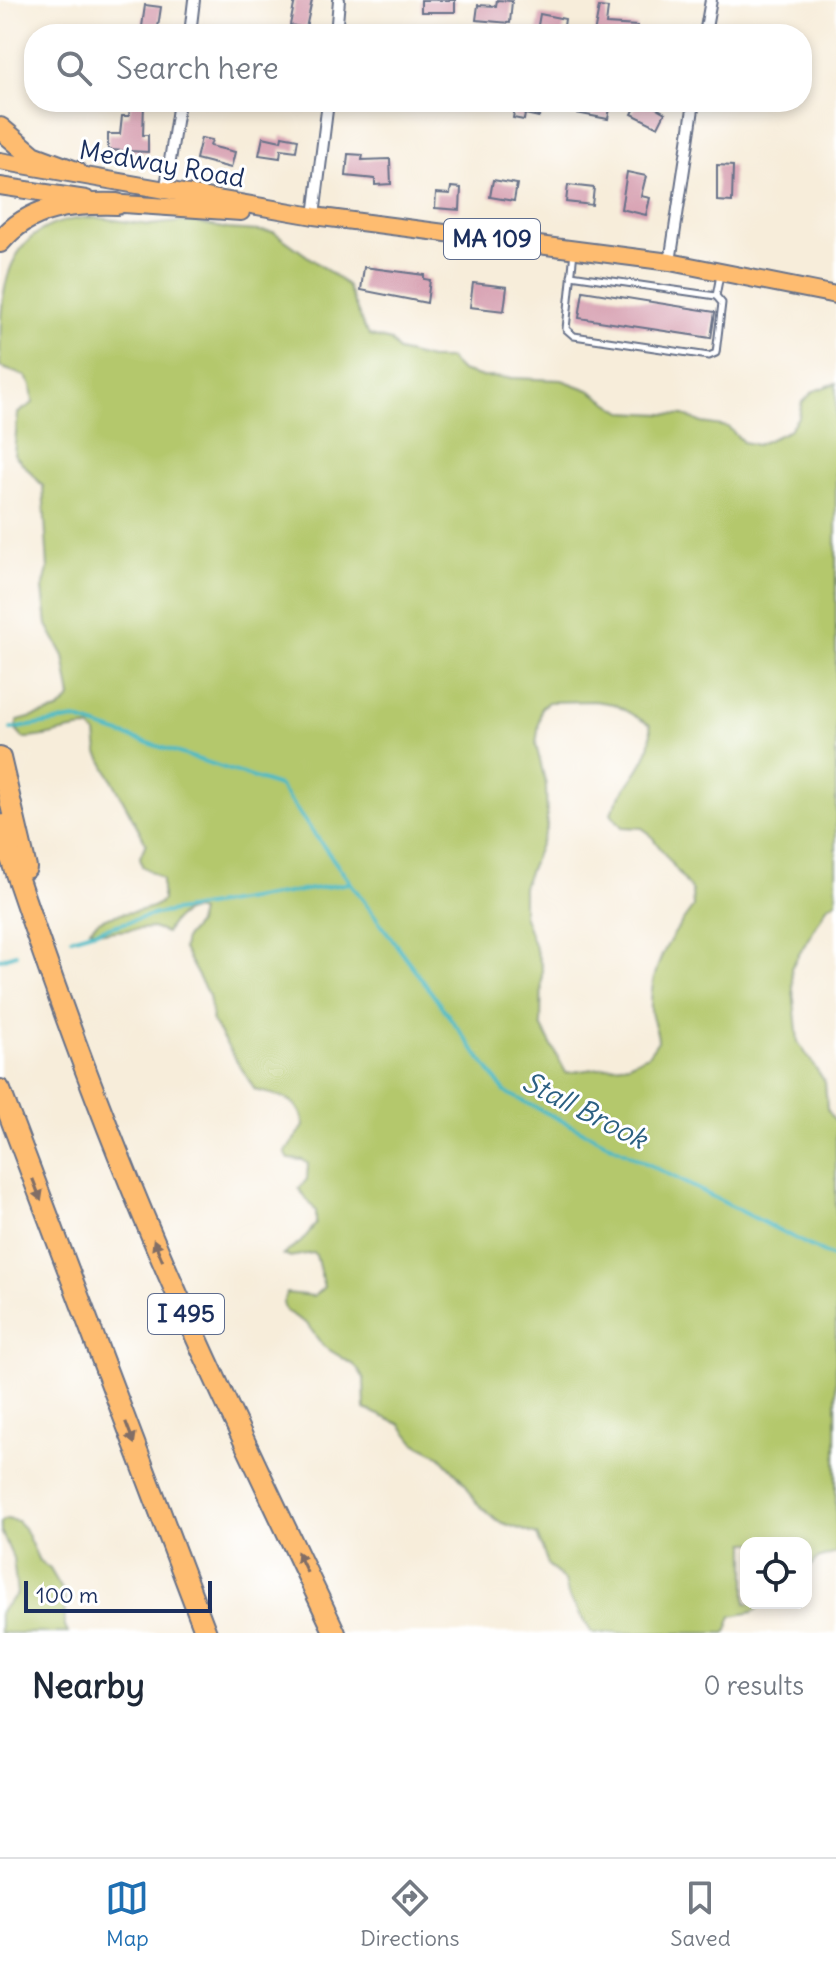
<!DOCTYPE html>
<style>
body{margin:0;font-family:Delius,sans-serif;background:#f2f2f3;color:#1f2937}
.controls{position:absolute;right:24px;bottom:24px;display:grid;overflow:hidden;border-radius:16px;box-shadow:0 4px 12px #0003}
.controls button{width:72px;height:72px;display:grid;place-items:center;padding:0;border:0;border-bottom:2px solid #e0e1e3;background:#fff;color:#1f2937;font:40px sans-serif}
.scale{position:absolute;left:24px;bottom:20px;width:188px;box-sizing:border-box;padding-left:8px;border:4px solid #1b2f5e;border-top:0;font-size:22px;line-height:28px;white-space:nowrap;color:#1b2f5e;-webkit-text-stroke:6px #fff;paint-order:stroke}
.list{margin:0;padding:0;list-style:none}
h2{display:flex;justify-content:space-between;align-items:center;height:104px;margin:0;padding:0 32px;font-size:34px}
h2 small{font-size:26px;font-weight:400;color:#747a83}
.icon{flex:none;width:44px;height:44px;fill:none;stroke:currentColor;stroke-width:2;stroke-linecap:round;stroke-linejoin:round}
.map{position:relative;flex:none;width:836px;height:1633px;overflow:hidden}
.search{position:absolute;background:#fff;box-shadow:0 4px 12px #0003;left:24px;right:24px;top:24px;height:88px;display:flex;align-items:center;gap:20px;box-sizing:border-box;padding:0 28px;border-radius:32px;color:#747a83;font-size:30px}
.sheet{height:224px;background:#fff}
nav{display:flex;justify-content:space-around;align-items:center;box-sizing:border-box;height:112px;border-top:2px solid #e0e1e3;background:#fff;font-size:22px;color:#747a83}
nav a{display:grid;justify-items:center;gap:4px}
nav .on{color:#1f6fb2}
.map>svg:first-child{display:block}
</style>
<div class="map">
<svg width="836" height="1633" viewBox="0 0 836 1633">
<rect width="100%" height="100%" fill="#fff"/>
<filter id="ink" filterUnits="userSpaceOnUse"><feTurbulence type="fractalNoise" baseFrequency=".0125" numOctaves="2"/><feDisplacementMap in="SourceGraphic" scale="16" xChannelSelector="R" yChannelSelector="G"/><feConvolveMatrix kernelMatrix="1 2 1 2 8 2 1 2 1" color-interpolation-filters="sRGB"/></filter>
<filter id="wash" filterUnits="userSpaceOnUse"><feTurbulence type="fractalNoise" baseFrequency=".006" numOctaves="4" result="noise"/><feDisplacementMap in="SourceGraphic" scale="32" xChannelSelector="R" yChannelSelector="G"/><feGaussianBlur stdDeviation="1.8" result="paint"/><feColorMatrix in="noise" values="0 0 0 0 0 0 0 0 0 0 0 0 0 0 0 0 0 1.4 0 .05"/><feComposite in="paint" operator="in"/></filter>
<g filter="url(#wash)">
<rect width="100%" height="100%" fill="#f7edda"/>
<g fill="#b4c86c" stroke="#687c65" stroke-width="2" fill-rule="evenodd">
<path d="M93,217L150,225L190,221L227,229L274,232L347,285L364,328L370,336L391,341L398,351L430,359H449L461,371L483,377L562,380L589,390L623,412L684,415L702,423L728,427L743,442L757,445L788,431L799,416L802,402L814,391L836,383V901L827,907L791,968L798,1042L825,1082L827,1109L836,1122V1553L818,1559L806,1570V1543H746V1603H764L753,1612L732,1616L726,1633H592L569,1597L565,1581L548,1565L537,1535L497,1521L476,1502L465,1483L439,1455L415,1443L400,1424L365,1409L364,1378L354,1365L323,1346L307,1324L286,1311L283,1303L287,1293L314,1296L324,1287L316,1255L313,1253L289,1257L283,1255L301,1242L316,1224V1211L299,1189L307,1179L308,1164L303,1160L289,1159L285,1153L304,1126C300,1097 281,1097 255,1090L213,1023L209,996L183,949L185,938L197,924L200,912C186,906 172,920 166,933L152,928L105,932L90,929C105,908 145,917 162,901V879L142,866L140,857L146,843L98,753L96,734L90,728C67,728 46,739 23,738L15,729L18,721L58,710L71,698L64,656L47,625L43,589L48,569L43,486L14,454L18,413L33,403L31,385L25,376L0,367C0,291 0,222 93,217ZM594,701L614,704L650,725C657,760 622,785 611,813L622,827L642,828L649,833L692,891L693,907C668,940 649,969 651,1011C652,1022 658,1030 658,1041L648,1055L628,1064L566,1073L541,1025L542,967L523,914V887L547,827L546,785L536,745L541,708L548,702Z"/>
<polygon points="6,1519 17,1521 24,1528 39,1561 50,1569 64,1593 65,1627 68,1633 0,1633 0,1611 17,1594 13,1558 1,1531 1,1522"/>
</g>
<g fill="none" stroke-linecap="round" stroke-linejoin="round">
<g stroke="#4cbac4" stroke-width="4">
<polyline points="11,729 75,719 279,786 505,1092 836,1259"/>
<polyline points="71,938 156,914 350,883"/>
<polyline points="0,959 16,954"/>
</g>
</g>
<g id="blocks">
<g fill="#d9a5b5">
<polygon points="295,0 312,0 306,28 290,25"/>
<rect x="421" y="0" width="34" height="12"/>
<polygon points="497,0 512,1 510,23 476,20 478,5 496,6"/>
<polygon points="145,5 161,7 157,34 141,34"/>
<polygon points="599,7 608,8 606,24 637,26 637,34 594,34"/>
<polygon points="540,14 565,19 563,34 537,31"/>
<polygon points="131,102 144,102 143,135 148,135 148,152 108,150 108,134 120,134 122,116 129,116"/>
<polygon points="516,102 542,102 539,117 525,114 524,120 513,118"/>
<polygon points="578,102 611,103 608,119 576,113"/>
<polygon points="638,102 646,102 665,113 658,127 632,114"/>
<polygon points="282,136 298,139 296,151 281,149 280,158 259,155 263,137 281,141"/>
<polygon points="201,138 212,140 210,146 235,152 231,168 196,159"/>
<polygon points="348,154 363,155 362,160 390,159 391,184 375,185 375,179 346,176"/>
<polygon points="717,165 733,166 732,202 717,201"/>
<polygon points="627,172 646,176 641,196 650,198 646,215 621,209"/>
<polygon points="493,180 517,184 514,201 490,197"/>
<polygon points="568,185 594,188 592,205 566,202"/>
<polygon points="451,187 461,188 460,210 435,208 436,193 450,194"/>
<polygon points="364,267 424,275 424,279 430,280 427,303 361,290"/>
<polygon points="473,283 507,287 504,311 470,307"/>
<polygon points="583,291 715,312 711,338 579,318"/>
</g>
</g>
</g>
<g filter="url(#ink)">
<use href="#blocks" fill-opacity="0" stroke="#687289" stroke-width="2"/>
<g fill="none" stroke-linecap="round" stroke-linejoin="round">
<g stroke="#687289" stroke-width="9">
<g id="lane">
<polyline points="574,251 566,329 574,336 709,356 716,353 722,303 716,296 720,275"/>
<polyline points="571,275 716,296"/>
</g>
</g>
<g stroke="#687289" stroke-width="14">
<g id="street">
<polyline points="190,34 194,0"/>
<polyline points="336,34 339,0"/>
<polyline points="705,34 711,0"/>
<polyline points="165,193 179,102"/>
<polyline points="314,216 328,102"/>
<polyline points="670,262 694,102"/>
</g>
</g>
<g stroke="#687289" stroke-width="20">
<g id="primary">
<polyline points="0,161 314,216 670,262 836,295"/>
<polyline points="0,186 86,199"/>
<polyline points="109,203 241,212"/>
</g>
</g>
<g stroke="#687289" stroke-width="24">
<g id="highway">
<polyline points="0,128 33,156 76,172"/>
<path d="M0,242C30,205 73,203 117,204"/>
<polyline points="0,758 26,868"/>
<path d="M0,825C46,966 96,1105 154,1241C210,1373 274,1503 335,1633"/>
<polyline points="0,1090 206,1633"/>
</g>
</g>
<use href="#lane" stroke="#fff" stroke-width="5"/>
<use href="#street" stroke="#fff" stroke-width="10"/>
<use href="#primary" stroke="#febc70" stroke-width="16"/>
<use href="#highway" stroke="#febc70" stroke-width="20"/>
</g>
<defs><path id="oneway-solid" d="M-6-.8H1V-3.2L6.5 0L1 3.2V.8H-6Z" transform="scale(2)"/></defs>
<g fill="#816e66">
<use href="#oneway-solid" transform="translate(37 1190) rotate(69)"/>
<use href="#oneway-solid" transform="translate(158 1250) rotate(-113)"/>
<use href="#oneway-solid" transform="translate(130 1433) rotate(69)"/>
<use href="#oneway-solid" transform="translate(302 1562) rotate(-115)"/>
</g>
</g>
<g text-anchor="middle" stroke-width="6" stroke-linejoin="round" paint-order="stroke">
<g fill="#fff" stroke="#5f6d8e" stroke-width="2">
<rect x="444" y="219" width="96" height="40" rx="6"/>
<rect x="148" y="1294" width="76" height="40" rx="6"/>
</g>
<g font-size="24" font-weight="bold" fill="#1b2f5e">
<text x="492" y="247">MA 109</text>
<text x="186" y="1322">I 495</text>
</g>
<g font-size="26" fill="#1b2f5e" stroke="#fff">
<text transform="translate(162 164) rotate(10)" y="9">Medway Road</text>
</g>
<g font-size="28" font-style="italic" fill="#2c6082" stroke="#fff">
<text transform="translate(585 1110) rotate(27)" y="10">Stall Brook</text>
</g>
</g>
</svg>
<div class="controls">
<button><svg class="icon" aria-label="locate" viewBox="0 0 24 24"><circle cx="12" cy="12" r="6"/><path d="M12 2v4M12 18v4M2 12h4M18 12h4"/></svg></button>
</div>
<div class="scale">100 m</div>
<div class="search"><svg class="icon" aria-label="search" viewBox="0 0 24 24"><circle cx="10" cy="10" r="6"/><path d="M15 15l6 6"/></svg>Search here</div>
</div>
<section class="sheet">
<h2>Nearby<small>0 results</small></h2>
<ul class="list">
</ul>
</section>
<nav>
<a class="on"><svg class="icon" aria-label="map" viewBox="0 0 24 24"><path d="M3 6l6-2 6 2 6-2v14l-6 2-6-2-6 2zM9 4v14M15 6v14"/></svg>Map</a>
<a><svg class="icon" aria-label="directions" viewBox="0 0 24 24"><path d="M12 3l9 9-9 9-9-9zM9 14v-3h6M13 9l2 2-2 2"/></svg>Directions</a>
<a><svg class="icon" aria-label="saved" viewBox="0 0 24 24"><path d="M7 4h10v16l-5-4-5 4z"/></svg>Saved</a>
</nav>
